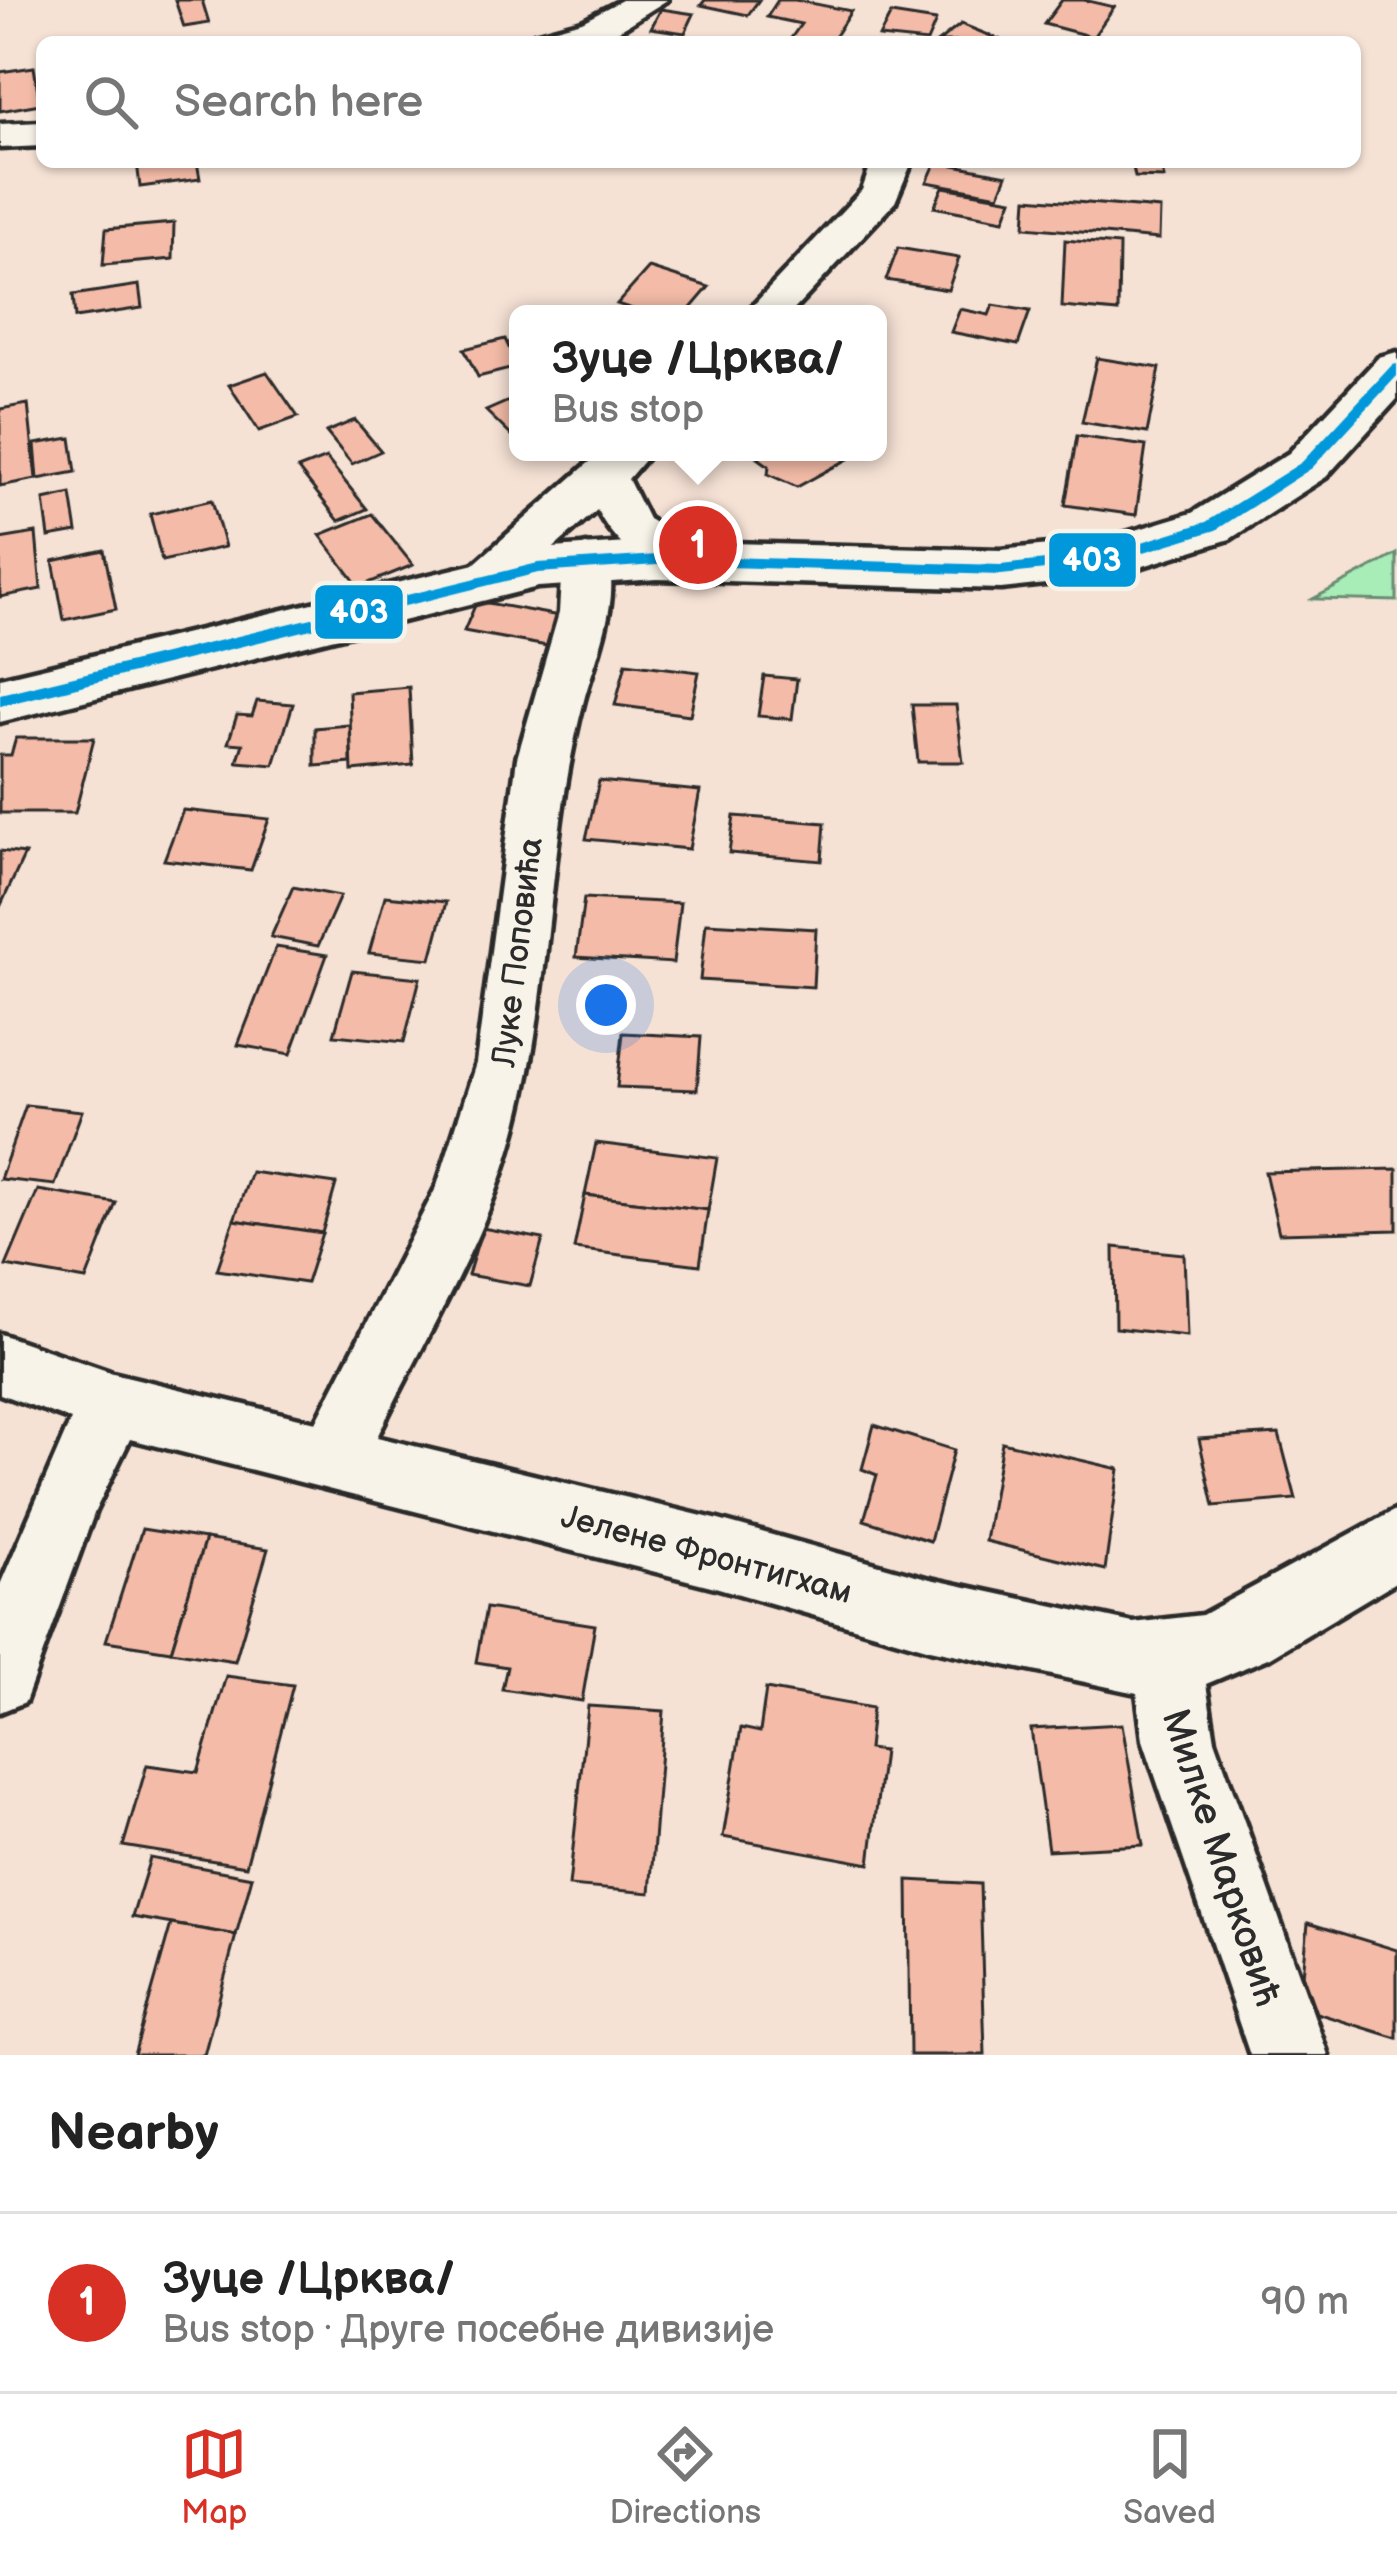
<!DOCTYPE html>
<meta charset="utf-8">
<style>
body{margin:0;font-family:"Balsamiq Sans",sans-serif;background:#f2f2f2;color:#222}
.you{position:absolute;left:606px;top:1005px;width:42px;height:42px;margin:-30px;border:9px solid #fff;border-radius:50%;background:#1a73e8;box-shadow:0 0 0 18px #1a73e833}
.badge{display:grid;place-items:center;width:78px;height:78px;border-radius:50%;background:#d93025;color:#fff;font-size:39px;font-weight:700}
.pin{position:absolute;translate:-50% -50%;border:6px solid #fff;box-shadow:0 3px 12px #0006}
.popup{position:absolute;left:509px;top:305px;width:378px;height:156px;box-sizing:border-box;display:grid;place-content:center;border-radius:18px;background:#fff;filter:drop-shadow(0 3px 9px #0005);font-size:39px;white-space:nowrap;color:#767676}
.popup b{font-size:45px;color:#222}
.popup::after{content:'';position:absolute;left:50%;top:100%;margin-left:-24px;border:24px solid transparent;border-top-color:#fff}
.list{margin:0;padding:0;list-style:none}
h2{display:flex;justify-content:space-between;align-items:center;height:156px;margin:0;padding:0 48px;font-size:51px}
h2 small{font-size:39px;font-weight:400;color:#767676}
.list li{display:grid;grid-template-columns:78px 1fr auto;gap:36px;align-items:center;box-sizing:border-box;height:180px;padding:0 48px;border-top:3px solid #e0e0e0}
.list b{display:block;font-size:45px;white-space:nowrap}
.list p{margin:0;font-size:39px;white-space:nowrap;color:#767676}
.list em{font-size:39px;font-style:normal;color:#767676}
.icon{flex:none;width:66px;height:66px;fill:none;stroke:currentColor;stroke-width:2;stroke-linecap:round;stroke-linejoin:round}
.map{position:relative;flex:none;width:1397px;height:2055px;overflow:hidden}
.search{position:absolute;background:#fff;box-shadow:0 3px 9px #0004;left:36px;right:36px;top:36px;height:132px;display:flex;align-items:center;gap:30px;box-sizing:border-box;padding:0 42px;border-radius:18px;color:#767676;font-size:45px}
.sheet{height:336px;background:#fff}
nav{display:flex;justify-content:space-around;align-items:center;box-sizing:border-box;height:168px;border-top:3px solid #e0e0e0;background:#fff;font-size:33px;color:#767676}
nav a{display:grid;justify-items:center;gap:6px}
nav .on{color:#d93025}
.map>svg:first-child{display:block}
</style>
<div class="map">
<svg width="1397" height="2055" viewBox="0 0 1397 2055">
<rect width="100%" height="100%" fill="#f6e2d5"/>
<filter id="ink" filterUnits="userSpaceOnUse"><feTurbulence type="fractalNoise" baseFrequency=".00833" numOctaves="2"/><feDisplacementMap in="SourceGraphic" scale="24" xChannelSelector="R" yChannelSelector="G"/><feConvolveMatrix kernelMatrix="1 2 1 2 8 2 1 2 1" color-interpolation-filters="sRGB"/></filter>
<g filter="url(#ink)">
<polygon fill="#a8ecb8" stroke="#6a8c72" stroke-width="3" points="1397,554 1397,601 1313,599"/>
<g fill="#f4bca8" stroke="#2b2b2b" stroke-width="3">
<polygon points="175,0 202,0 209,23 184,27"/>
<polygon points="705,0 759,0 748,15 701,5"/>
<polygon points="778,0 795,0 851,11 831,42 794,42 789,41 801,24 767,17"/>
<polygon points="1062,0 1084,0 1114,7 1093,37 1044,24"/>
<polygon points="661,9 694,14 685,33 651,28"/>
<polygon points="891,14 936,21 927,42 879,37"/>
<polygon points="961,24 1006,42 938,42"/>
<polygon points="34,67 40,104 0,111 0,72"/>
<polygon points="137,162 197,162 200,179 140,187"/>
<polygon points="936,162 938,162 1007,175 999,195 927,182"/>
<polygon points="1132,162 1160,162 1164,178 1135,177"/>
<polygon points="943,187 1012,199 1004,220 934,207"/>
<polygon points="1027,198 1160,209 1159,239 1025,227"/>
<polygon points="174,223 173,259 103,265 106,229"/>
<polygon points="1065,240 1119,245 1118,312 1062,307"/>
<polygon points="898,248 959,258 948,290 886,280"/>
<polygon points="649,268 709,287 686,314 647,314 617,304"/>
<polygon points="139,285 142,308 75,318 73,295"/>
<polygon points="993,305 1030,311 1018,345 951,332 960,309 989,315"/>
<polygon points="505,339 518,367 478,377 464,349"/>
<polygon points="1097,358 1160,368 1147,433 1082,422"/>
<polygon points="267,372 298,417 259,431 229,385"/>
<polygon points="518,397 518,442 486,411"/>
<polygon points="28,404 36,479 0,486 0,409"/>
<polygon points="355,420 381,451 352,464 326,432"/>
<polygon points="1077,436 1146,446 1136,515 1065,505"/>
<polygon points="71,438 76,472 38,479 35,444"/>
<polygon points="768,452 861,452 797,487 768,474 769,466 758,458"/>
<polygon points="326,458 367,509 339,521 298,469"/>
<polygon points="71,494 77,532 49,537 44,500"/>
<polygon points="212,500 225,547 162,561 150,514"/>
<polygon points="372,514 413,565 359,587 320,535"/>
<polygon points="36,533 41,589 0,597 0,539"/>
<polygon points="104,550 116,609 64,620 53,561"/>
<polygon points="477,601 559,616 547,646 464,631"/>
<polygon points="626,663 699,672 690,715 615,705"/>
<polygon points="764,676 797,679 792,719 758,716"/>
<polygon points="409,687 413,765 352,771 349,692"/>
<polygon points="257,701 293,704 274,765 237,762 243,744 228,743 237,715 252,716"/>
<polygon points="912,705 956,705 963,762 918,762"/>
<polygon points="350,725 351,763 315,766 315,728"/>
<polygon points="16,738 94,738 75,813 0,813 0,755 11,755"/>
<polygon points="599,781 700,791 689,849 586,839"/>
<polygon points="183,810 269,819 251,870 164,860"/>
<polygon points="734,816 825,823 822,861 729,853"/>
<polygon points="0,851 25,854 0,907"/>
<polygon points="293,887 340,896 318,946 271,937"/>
<polygon points="385,896 446,902 431,959 369,953"/>
<polygon points="584,898 680,903 673,963 576,957"/>
<polygon points="706,923 816,929 813,987 700,980"/>
<polygon points="276,947 327,955 291,1054 238,1045"/>
<polygon points="352,971 420,978 404,1042 334,1035"/>
<polygon points="623,1033 701,1037 697,1090 617,1087"/>
<polygon points="26,1105 82,1111 55,1185 0,1179"/>
<polygon points="596,1143 717,1158 708,1210 585,1195"/>
<polygon points="1397,1169 1397,1230 1279,1233 1265,1172"/>
<polygon points="251,1172 336,1184 322,1233 234,1220"/>
<polygon points="38,1190 116,1203 86,1280 6,1266"/>
<polygon points="585,1195 708,1210 700,1265 574,1249"/>
<polygon points="234,1220 322,1233 306,1283 217,1270"/>
<polygon points="482,1228 543,1239 530,1286 468,1275"/>
<polygon points="1114,1247 1184,1254 1187,1336 1115,1328"/>
<polygon points="874,1425 954,1450 930,1541 864,1520 877,1475 862,1469"/>
<polygon points="1279,1434 1296,1499 1214,1506 1199,1439"/>
<polygon points="1002,1442 1119,1469 1105,1570 985,1541"/>
<polygon points="142,1529 205,1539 171,1651 106,1641"/>
<polygon points="205,1539 268,1549 235,1661 171,1651"/>
<polygon points="486,1608 595,1625 582,1701 502,1689 507,1667 476,1662"/>
<polygon points="226,1676 293,1685 246,1866 123,1846 147,1765 198,1772"/>
<polygon points="766,1689 872,1708 868,1749 883,1751 870,1864 723,1837 741,1728 760,1732"/>
<polygon points="588,1706 664,1711 650,1893 569,1886"/>
<polygon points="1122,1724 1143,1845 1048,1850 1031,1729"/>
<polygon points="150,1858 252,1877 236,1935 132,1917"/>
<polygon points="908,1880 980,1884 985,2055 910,2055"/>
<polygon points="1308,1923 1397,1950 1397,2038 1300,2008"/>
<polygon points="171,1924 236,1935 204,2055 134,2055"/>
</g>
<g fill="none" stroke-linecap="round" stroke-linejoin="round">
<g stroke="#2b2b2b" stroke-width="9">
<g id="street">
<polygon points="622,0 667,0 608,37 529,42 534,34 582,21"/>
<polygon points="42,122 42,146 0,148 0,124"/>
<polygon points="872,162 912,162 895,202 790,314 745,314 862,190"/>
<path d="M601,452H651L628,479L648,519L700,549L707,561L700,573C659,585 614,545 597,510L507,589L490,594L473,589L466,577L473,565Z"/>
<path d="M586,545L603,550C626,589 595,659 584,700C541,862 556,1033 496,1191C464,1275 416,1356 377,1437L715,1519L930,1579L1133,1623L1202,1615L1397,1509V1581L1270,1657L1206,1684L1215,1740L1328,2055H1250L1143,1740L1137,1693L930,1649L715,1587L130,1439L95,1511L25,1702L0,1712V1585L71,1420L0,1394V1334L113,1373L316,1422L437,1186L476,1063L517,758L559,613L562,562L569,550Z"/>
</g>
</g>
<g stroke="#2b2b2b" stroke-width="9">
<polygon id="secondary" points="1397,352 1397,399 1326,477 1230,539 1108,577 1001,589 657,579 538,587 0,722 0,678 538,549 657,541 1001,550 1106,539 1192,513 1289,453 1379,357"/>
</g>
<use href="#street" fill="#f7f3e8" fill-rule="evenodd"/>
<use href="#secondary" fill="#f7f3e8" fill-rule="evenodd"/>
<g stroke="#f7f3e8" stroke-width="9">
<polygon id="bus-1" points="1397,364 1397,376 1312,468 1216,530 1108,563 1001,575 657,565 538,573 0,706 0,694 538,563 657,555 1001,565 1107,553 1206,522 1302,462 1392,365"/>
</g>
<use href="#bus-1" fill="#0098da" fill-rule="evenodd"/>
</g>
</g>
<g text-anchor="middle" stroke-width="9" stroke-linejoin="round" paint-order="stroke">
<g font-size="33" fill="#2b2b2b" stroke="#f7f3e8">
<text transform="translate(516 952) rotate(-83)" y="12">Луке Поповића</text>
<text transform="translate(707 1553) rotate(15)" y="12">Јелене Фронтигхам</text>
</g>
<g font-size="39" fill="#2b2b2b" stroke="#f7f3e8">
<text transform="translate(1223 1857) rotate(72)" y="14">Милке Марковић</text>
</g>
</g>
<g stroke="#f7f3e8" stroke-width="4.5">
<rect x="1047" y="531" width="91" height="58" rx="12" fill="#0098da"/>
<rect x="313" y="583" width="92" height="58" rx="12" fill="#0098da"/>
</g>
<g font-size="33" text-anchor="middle" font-weight="bold" fill="#fff">
<text x="1092" y="571">403</text>
<text x="359" y="623">403</text>
</g>
</svg>
<div class="you"></div>
<div class="pin badge" style="left:698px;top:545px">1</div>
<div class="popup"><b>Зуце /Црква/</b>Bus stop</div>
<div class="search"><svg class="icon" aria-label="search" viewBox="0 0 24 24"><circle cx="10" cy="10" r="6"/><path d="M15 15l6 6"/></svg>Search here</div>
</div>
<section class="sheet">
<h2>Nearby<small></small></h2>
<ul class="list">
<li><span class="badge">1</span><div><b>Зуце /Црква/</b><p>Bus stop · Друге посебне дивизије</p></div><em>90 m</em></li>
</ul>
</section>
<nav>
<a class="on"><svg class="icon" aria-label="map" viewBox="0 0 24 24"><path d="M3 6l6-2 6 2 6-2v14l-6 2-6-2-6 2zM9 4v14M15 6v14"/></svg>Map</a>
<a><svg class="icon" aria-label="directions" viewBox="0 0 24 24"><path d="M12 3l9 9-9 9-9-9zM9 14v-3h6M13 9l2 2-2 2"/></svg>Directions</a>
<a><svg class="icon" aria-label="saved" viewBox="0 0 24 24"><path d="M7 4h10v16l-5-4-5 4z"/></svg>Saved</a>
</nav>
